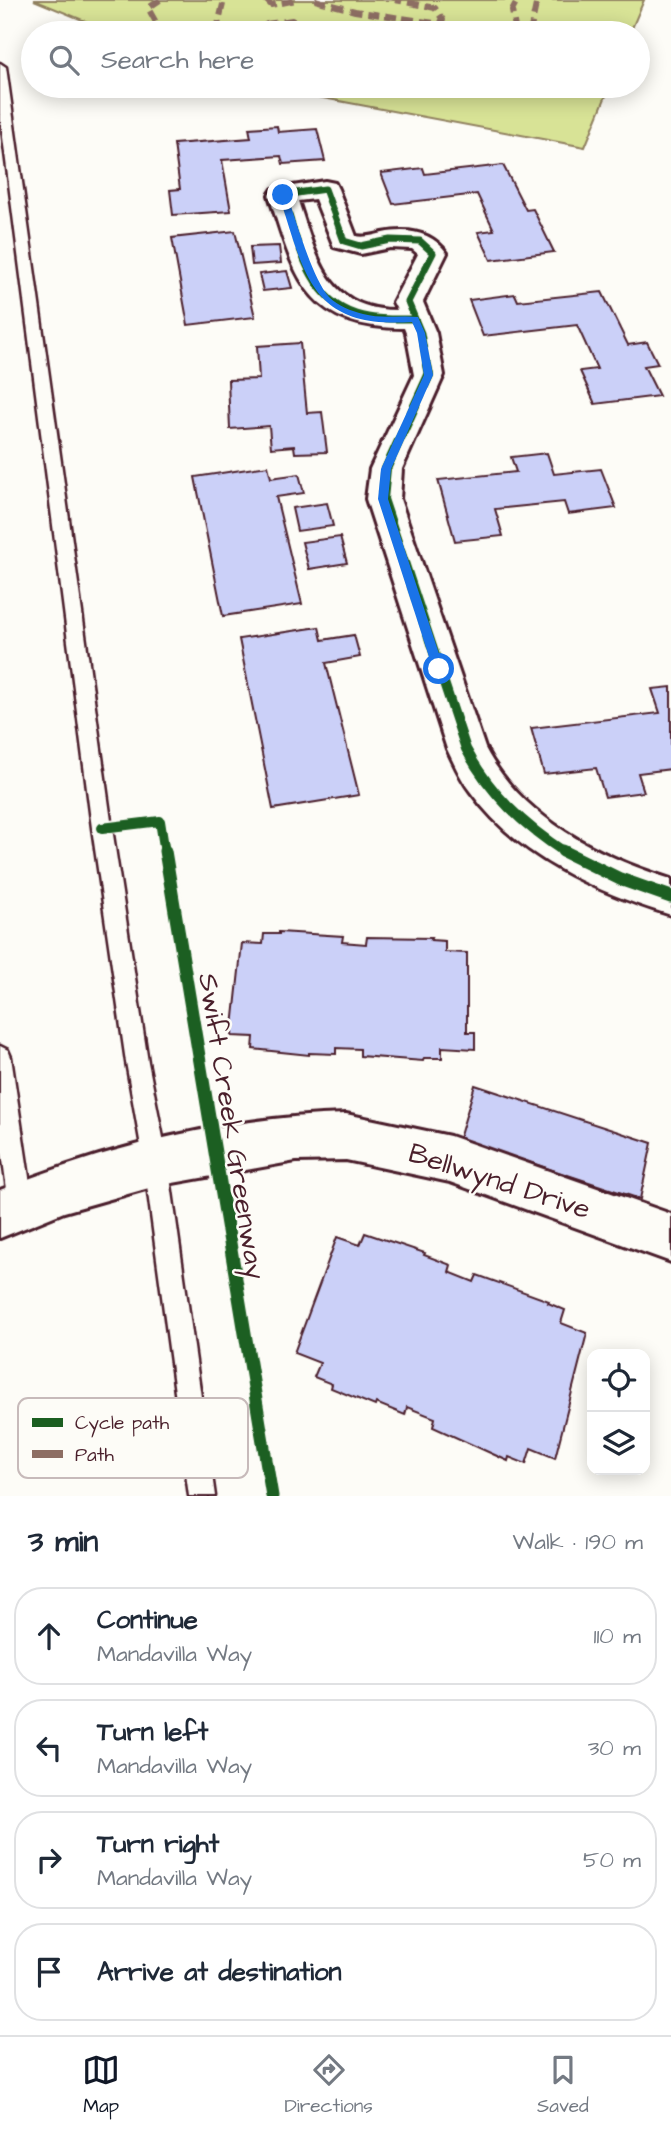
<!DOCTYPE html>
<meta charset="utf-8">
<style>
body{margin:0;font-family:"Architects Daughter",sans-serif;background:#f6f6f7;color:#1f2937}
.controls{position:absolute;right:21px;bottom:21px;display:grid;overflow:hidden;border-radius:14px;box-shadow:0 4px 18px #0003}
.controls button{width:63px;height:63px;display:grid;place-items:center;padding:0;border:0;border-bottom:2px solid #e0e1e3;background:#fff;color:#1f2937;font:35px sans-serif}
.stop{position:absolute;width:21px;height:21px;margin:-16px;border:5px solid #1a73e8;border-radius:50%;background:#fff}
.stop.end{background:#1a73e8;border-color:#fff;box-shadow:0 2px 7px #0008}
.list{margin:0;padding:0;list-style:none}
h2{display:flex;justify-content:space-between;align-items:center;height:91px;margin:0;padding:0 28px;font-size:30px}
h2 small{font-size:23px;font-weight:400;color:#747a83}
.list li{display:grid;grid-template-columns:46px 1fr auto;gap:21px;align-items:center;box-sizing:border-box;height:98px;margin:0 14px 14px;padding:0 14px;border:2px solid #e0e1e3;border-radius:28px}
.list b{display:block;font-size:26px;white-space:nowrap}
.list p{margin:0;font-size:23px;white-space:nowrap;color:#747a83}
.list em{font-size:23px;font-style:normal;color:#747a83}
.icon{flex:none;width:38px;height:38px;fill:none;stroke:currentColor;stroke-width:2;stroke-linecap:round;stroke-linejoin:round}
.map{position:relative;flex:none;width:671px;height:1496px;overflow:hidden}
.search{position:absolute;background:#fff;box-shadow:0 4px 18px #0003;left:21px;right:21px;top:21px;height:77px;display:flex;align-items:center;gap:18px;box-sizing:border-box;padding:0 24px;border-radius:38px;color:#747a83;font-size:26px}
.sheet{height:539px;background:#fff}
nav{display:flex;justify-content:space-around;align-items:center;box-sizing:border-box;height:98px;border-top:2px solid #e0e1e3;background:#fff;font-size:19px;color:#747a83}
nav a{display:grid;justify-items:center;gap:4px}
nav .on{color:#111827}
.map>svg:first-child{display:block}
</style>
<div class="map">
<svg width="671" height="1496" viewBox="0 0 671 1496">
<rect width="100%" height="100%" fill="#fdfcf7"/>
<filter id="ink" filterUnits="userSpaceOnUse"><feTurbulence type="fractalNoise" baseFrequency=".0143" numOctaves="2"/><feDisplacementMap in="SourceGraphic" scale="14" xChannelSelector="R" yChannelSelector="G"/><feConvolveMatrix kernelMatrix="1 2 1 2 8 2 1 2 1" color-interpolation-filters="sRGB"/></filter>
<g filter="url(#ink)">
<g fill="#d8e396" stroke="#918160" stroke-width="2">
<polygon points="34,0 644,0 630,33 114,33"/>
<polygon points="259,86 610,86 585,147"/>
</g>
<g fill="#cbd0f8" stroke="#4a1f2b" stroke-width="2">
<polygon points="277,126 278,132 317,129 325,161 283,164 281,156 222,160 231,211 173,215 170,190 180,189 174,144 251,138 249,128"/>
<polygon points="503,165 526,210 533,209 554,252 491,260 478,232 494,230 477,194 393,204 381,173 423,168 425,174"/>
<polygon points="235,231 255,317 188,325 172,238"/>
<polygon points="279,246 281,263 252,265 250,247"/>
<polygon points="287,271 292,288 263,291 259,274"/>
<polygon points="602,292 628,345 647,342 658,364 644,366 659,396 595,404 580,371 597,369 577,325 483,336 469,300 515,294 518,301"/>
<polygon points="300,343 307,413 322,412 327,452 295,453 294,446 271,448 269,426 230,429 228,380 259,379 257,346"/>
<polygon points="547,453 554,474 601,469 616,508 568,514 564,502 495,509 503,536 455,541 438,480 516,472 511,457"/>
<polygon points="268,466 271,478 299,474 304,493 276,497 302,604 223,616 195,477"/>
<polygon points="327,503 333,526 297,531 292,508"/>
<polygon points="340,537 347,563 309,569 302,542"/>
<polygon points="319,627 322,640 354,635 360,657 326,663 359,795 273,809 239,639"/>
<polygon points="671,687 671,769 638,773 644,792 605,797 596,768 544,774 531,728 660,713 652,689"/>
<polygon points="279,932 343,936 342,942 366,944 367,937 432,938 431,940 445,941 445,952 467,953 467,1032 475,1032 475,1049 442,1047 442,1058 424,1058 423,1061 360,1056 360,1049 336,1048 336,1054 309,1053 309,1055 253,1049 254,1037 232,1036 242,943 263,944 264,934 279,934"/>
<polygon points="475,1085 652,1143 640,1199 459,1139"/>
<polygon points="365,1233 425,1253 424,1255 451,1265 449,1272 474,1282 477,1275 549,1301 548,1303 565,1310 561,1323 587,1333 555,1458 531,1448 526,1464 509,1457 508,1461 433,1427 435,1418 407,1407 405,1415 376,1403 375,1406 331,1388 332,1384 314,1377 320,1363 294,1353 337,1237 360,1245"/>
</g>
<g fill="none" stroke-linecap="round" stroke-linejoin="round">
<g stroke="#4a1f2b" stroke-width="5">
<g id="service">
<polygon points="0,63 6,67 112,828 148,1062 168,1163 215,1496 189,1496 144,1163 126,1062 92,828 0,114"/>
<polygon points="0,1046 8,1050 11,1057 33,1204 29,1212 21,1216 13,1212 9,1204 0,1138"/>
</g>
</g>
<g stroke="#4a1f2b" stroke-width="6">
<g id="minor">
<path d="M325,181L335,183L338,189L356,236C365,238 374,235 383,233C408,228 432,232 447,253L423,302L436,333L444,375L402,469L400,499L485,748C521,817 599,857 671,879V915C595,891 518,858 470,791C460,778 454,763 447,749L366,499L370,469L414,375L406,333L404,328C305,328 295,277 269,195L273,189ZM315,199L334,247L361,254L390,248L412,249L418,254L393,302L397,310C326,310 317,257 298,201Z"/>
<path d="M346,1114L450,1136L671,1214V1262L450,1182L346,1160L296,1161L156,1186L64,1212L0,1238V1190C109,1146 228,1117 346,1114Z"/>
</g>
</g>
<use href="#service" fill="#fdfcf7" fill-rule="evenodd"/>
<use href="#minor" fill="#fdfcf7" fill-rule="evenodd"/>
<g stroke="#8d6e63" stroke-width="6" stroke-dasharray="12 6" stroke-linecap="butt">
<polyline points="160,0 148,8 162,33"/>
<polyline points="266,0 271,5 297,0"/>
<polyline points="315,0 355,11 434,23 441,23 443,20 435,8 395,0"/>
<polyline points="216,33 224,0"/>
<polyline points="250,33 255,33 267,24 292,20 301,27 300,33"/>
<polyline points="516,33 512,11 518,0"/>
<polyline points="527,33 531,28 537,0"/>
<polyline points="487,86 496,92 501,86"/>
</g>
<g stroke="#fdfcf7" stroke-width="10">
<path id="cycleway-far2" d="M415,319C395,319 375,320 356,314C307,299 297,238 283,195L325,189L344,241L361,246L390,240L420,241L433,253L408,302L421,333L427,367"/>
</g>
<g stroke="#fdfcf7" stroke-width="14">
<g id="cycleway-far1">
<path d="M427,365L429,375L386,469L383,499L466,749C490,794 523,825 566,853"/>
<polyline points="102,828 160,821 165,853"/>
</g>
</g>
<g stroke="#fdfcf7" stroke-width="18">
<g id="cycleway">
<polyline points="165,851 272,1496"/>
<polyline points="563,851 620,879 671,897"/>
</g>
</g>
<use href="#cycleway-far2" stroke="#1b5e20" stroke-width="7"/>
<use href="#cycleway-far1" stroke="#1b5e20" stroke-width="10"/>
<use href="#cycleway" stroke="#1b5e20" stroke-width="13"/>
</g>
</g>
<path fill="#1a73e8" d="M283,192L287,195C296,220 312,278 329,297C338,306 351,311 363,314C382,319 399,315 418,317L425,333L433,375L391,469L388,499L444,669L443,672H435L433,669L378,499L381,469L424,375L417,333L412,322C311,329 305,276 279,195Z"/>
<g text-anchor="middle" stroke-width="5" stroke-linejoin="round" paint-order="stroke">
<g font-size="28" fill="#4a1f2b" stroke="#fdfcf7">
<text transform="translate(233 1126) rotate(81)" y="10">Swift Creek Greenway</text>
<text transform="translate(500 1180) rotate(18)" y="10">Bellwynd Drive</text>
</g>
</g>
<rect x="18" y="1398" width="230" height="80" rx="10" fill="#fdfcf7" stroke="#c7baba" stroke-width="2"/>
<rect x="32" y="1418" width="31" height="9" fill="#1b5e20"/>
<rect x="32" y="1450" width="31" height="8" fill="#8d6e63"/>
<g font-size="19" fill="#4a1f2b">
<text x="75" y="1429">Cycle path</text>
<text x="75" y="1461">Path</text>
</g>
</svg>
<div class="controls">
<button><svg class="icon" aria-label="locate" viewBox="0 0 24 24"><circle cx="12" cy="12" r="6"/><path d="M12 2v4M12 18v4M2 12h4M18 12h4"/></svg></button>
<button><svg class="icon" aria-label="layers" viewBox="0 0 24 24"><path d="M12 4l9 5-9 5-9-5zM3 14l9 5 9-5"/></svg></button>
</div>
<div class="stop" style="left:439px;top:669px"></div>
<div class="stop end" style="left:283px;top:195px"></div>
<div class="search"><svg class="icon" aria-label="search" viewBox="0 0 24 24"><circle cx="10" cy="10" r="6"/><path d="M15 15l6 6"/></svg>Search here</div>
</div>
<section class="sheet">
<h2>3 min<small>Walk · 190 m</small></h2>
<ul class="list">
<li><svg class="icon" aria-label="ahead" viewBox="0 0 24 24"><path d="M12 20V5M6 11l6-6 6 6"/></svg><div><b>Continue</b><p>Mandavilla Way</p></div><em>110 m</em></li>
<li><svg class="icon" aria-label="left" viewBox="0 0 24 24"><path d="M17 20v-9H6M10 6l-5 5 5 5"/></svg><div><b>Turn left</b><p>Mandavilla Way</p></div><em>30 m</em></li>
<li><svg class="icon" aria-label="right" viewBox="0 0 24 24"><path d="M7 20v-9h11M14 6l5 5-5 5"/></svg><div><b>Turn right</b><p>Mandavilla Way</p></div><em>50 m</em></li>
<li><svg class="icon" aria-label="arrive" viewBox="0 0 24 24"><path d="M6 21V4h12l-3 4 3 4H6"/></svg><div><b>Arrive at destination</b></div></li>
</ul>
</section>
<nav>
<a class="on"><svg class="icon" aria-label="map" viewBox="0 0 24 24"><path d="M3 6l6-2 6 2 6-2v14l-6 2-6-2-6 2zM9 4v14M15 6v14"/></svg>Map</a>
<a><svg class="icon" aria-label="directions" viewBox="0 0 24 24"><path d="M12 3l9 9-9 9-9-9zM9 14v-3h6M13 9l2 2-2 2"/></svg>Directions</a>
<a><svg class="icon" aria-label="saved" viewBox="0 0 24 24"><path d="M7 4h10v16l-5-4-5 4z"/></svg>Saved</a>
</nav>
